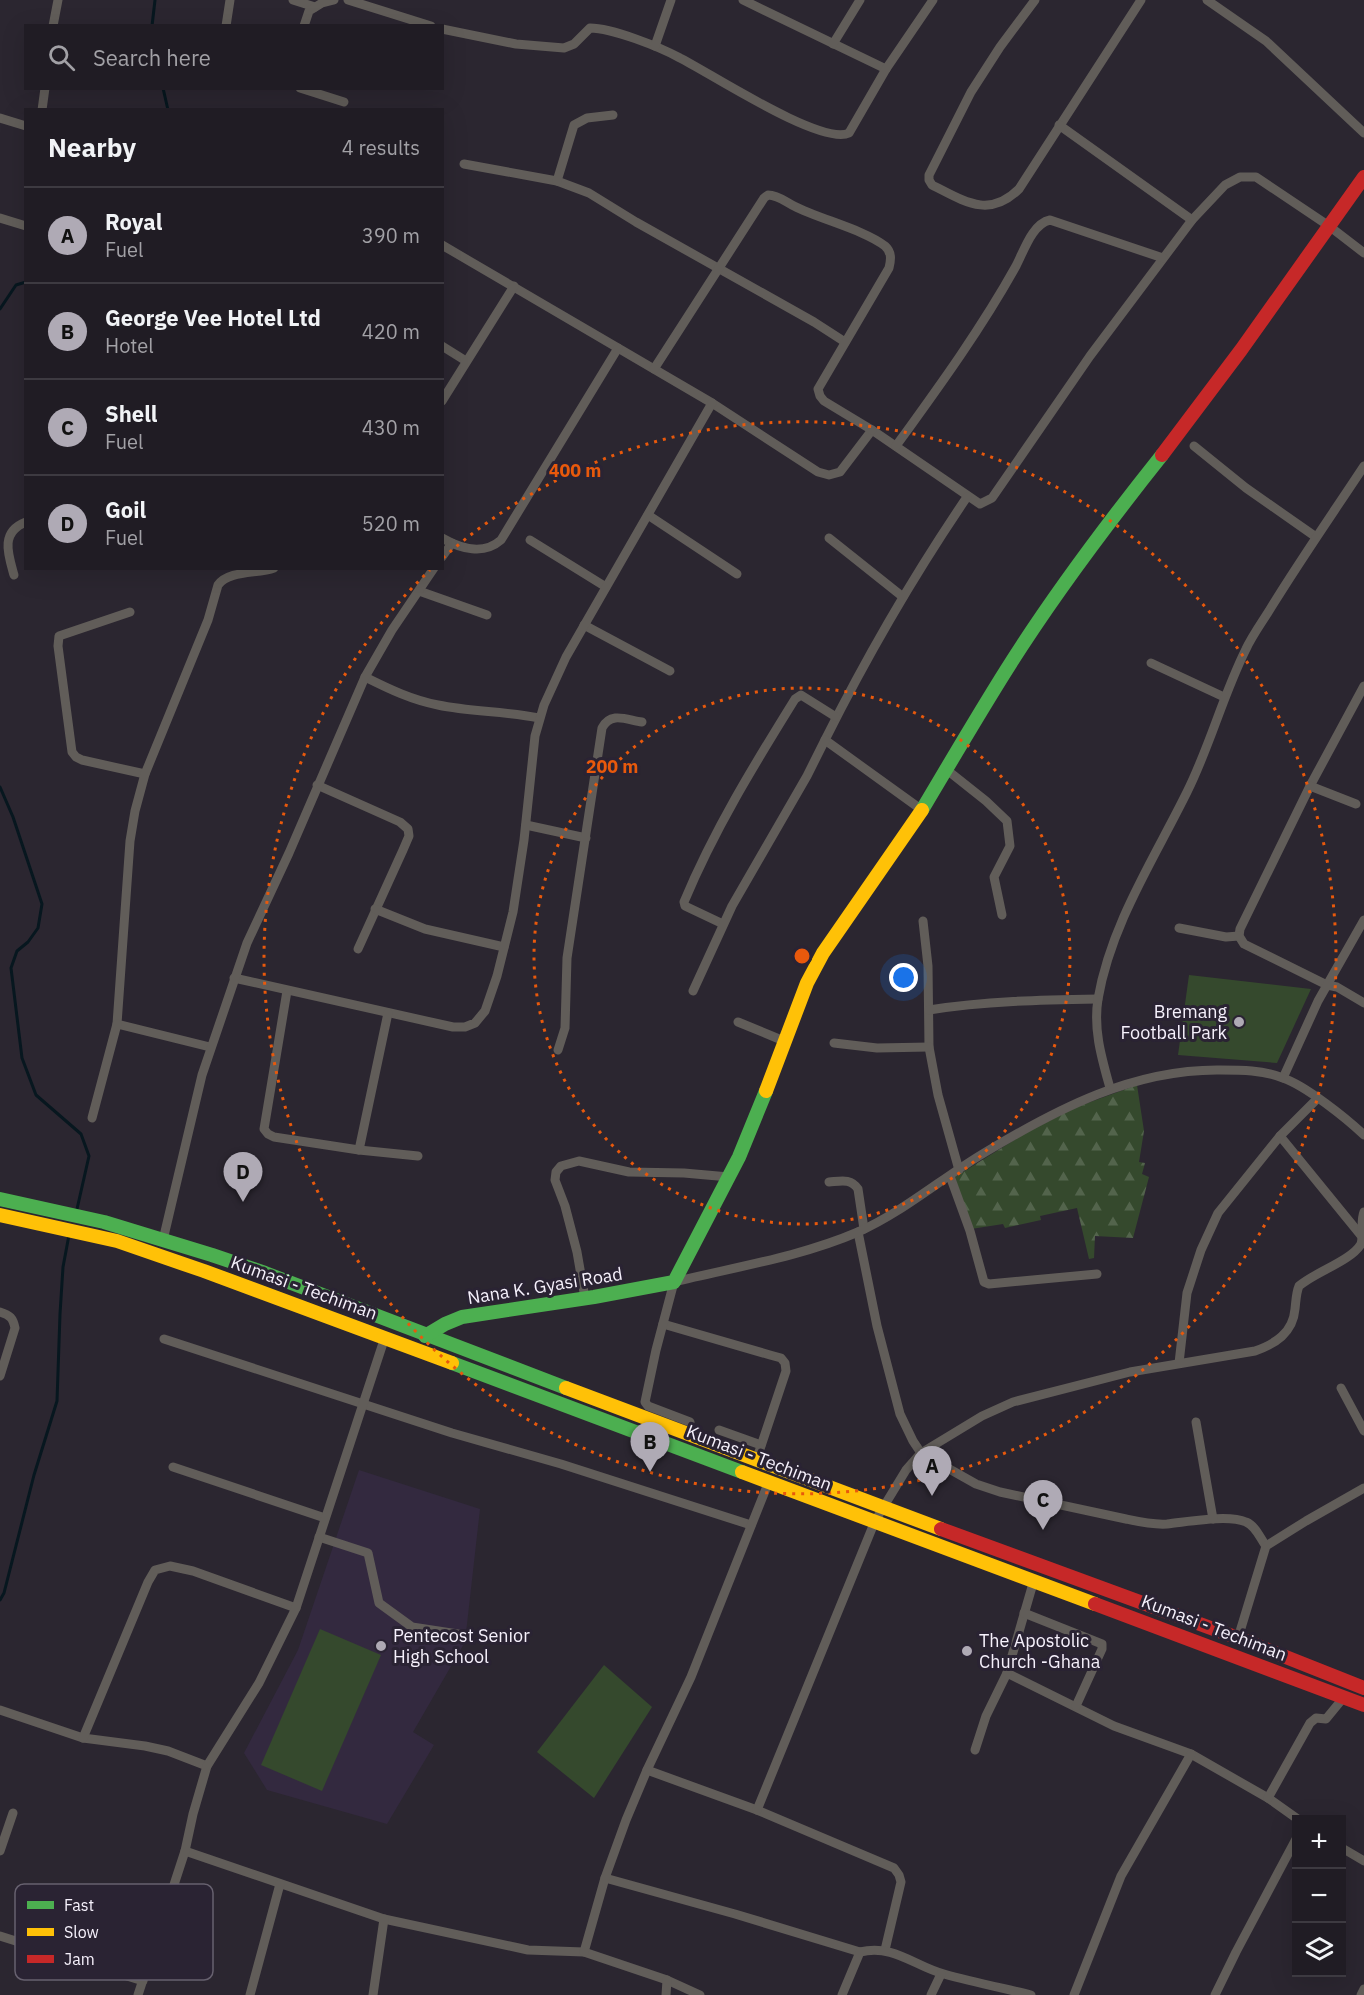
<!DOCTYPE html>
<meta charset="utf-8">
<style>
body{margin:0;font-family:"IBM Plex Sans",sans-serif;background:#28252c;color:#f1f3f6}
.controls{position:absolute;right:18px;bottom:18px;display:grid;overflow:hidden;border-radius:0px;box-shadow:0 6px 24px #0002}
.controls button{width:54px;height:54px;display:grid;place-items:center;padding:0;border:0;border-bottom:2px solid #3d3a41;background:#201c24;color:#f1f3f6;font:30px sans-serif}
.you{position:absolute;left:904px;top:978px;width:21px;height:21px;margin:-15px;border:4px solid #fff;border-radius:50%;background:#1a73e8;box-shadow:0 0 0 9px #1a73e833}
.badge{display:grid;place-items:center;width:39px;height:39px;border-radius:50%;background:#afaab5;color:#111;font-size:20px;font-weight:700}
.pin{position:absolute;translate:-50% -50px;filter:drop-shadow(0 2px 3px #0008)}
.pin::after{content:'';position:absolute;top:32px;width:21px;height:18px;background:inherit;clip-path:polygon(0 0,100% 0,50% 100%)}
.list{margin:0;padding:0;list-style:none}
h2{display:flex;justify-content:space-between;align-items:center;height:78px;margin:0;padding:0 24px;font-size:26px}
h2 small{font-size:20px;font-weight:400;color:#a2a1a6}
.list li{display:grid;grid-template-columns:39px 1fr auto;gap:18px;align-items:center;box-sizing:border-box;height:96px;padding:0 24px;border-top:2px solid #3d3a41}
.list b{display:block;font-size:22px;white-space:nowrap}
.list p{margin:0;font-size:20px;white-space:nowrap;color:#a2a1a6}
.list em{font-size:20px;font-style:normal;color:#a2a1a6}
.icon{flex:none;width:33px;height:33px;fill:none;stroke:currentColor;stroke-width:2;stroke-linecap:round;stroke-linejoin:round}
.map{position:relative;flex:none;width:1364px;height:1995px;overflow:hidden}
.search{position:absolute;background:#201c24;box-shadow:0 6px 24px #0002;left:24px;top:24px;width:420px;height:66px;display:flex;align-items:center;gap:15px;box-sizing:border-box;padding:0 21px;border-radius:0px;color:#a2a1a6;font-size:22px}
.panel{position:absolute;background:#201c24;box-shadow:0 6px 24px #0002;left:24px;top:108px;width:420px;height:462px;border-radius:0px}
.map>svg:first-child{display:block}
</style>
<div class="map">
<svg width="1364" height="1995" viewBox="0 0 1364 1995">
<defs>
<pattern id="forest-firs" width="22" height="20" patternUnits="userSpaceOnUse" patternTransform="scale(1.5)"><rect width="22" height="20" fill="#35492d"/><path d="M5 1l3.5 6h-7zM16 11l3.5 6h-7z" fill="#53644c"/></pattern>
</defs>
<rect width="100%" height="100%" fill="#2b2630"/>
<polygon fill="#33293f" points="359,1470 480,1509 465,1642 413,1732 434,1745 387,1824 267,1790 244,1753 298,1650"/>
<polygon fill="url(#forest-firs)" points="1137,1085 1144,1131 1139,1162 1145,1163 1142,1174 1149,1177 1133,1238 1095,1236 1094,1258 1089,1259 1077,1208 1040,1216 1041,1220 1005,1228 1003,1224 971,1229 955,1177 1027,1132 1074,1108"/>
<g fill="#35492d">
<polygon points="1189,975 1311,989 1277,1063 1178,1055"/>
<polygon points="320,1629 381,1655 322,1791 261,1765"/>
<polygon points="604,1665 652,1707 594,1798 537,1752"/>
</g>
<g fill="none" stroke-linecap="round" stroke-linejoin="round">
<g stroke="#07171f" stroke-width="3">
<polyline points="152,26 155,0"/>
<polyline points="163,88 168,110"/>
<polyline points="0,309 16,285 26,282"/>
<polyline points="0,787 13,817 42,904 38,928 28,942 17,951 11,968 22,1058 36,1095 81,1134 89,1156 77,1209"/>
<polyline points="0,1600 4,1593 34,1475 57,1401 60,1314 63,1267 69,1235"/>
</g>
<g stroke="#615d59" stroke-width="9">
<polyline points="293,0 315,7"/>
<polyline points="348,0 431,26"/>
<polyline points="743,0 886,69"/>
<path d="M1035,0L1000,47L971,92L929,175V180L932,185C964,201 989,219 1019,189L1141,0"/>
<polyline points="1207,0 1266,41 1364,133"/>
<polyline points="53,26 58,0"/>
<polyline points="226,26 230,0"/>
<polyline points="304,26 309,11 322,3 334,0"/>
<path d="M442,29L516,44L564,48L574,44L590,28C612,28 660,47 680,58C710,73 821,146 849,133L886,69L933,0"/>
<polyline points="833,44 860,0"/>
<polyline points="655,46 671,0"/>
<polyline points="300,88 344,102"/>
<polyline points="42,110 45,88"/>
<polyline points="0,118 26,126"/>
<polyline points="1059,125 1192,220"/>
<polyline points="464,164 557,181 589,193 636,222 814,322 845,342"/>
<polyline points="557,181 574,125 587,118 613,115"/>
<polyline points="0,218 26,226"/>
<polyline points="442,245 712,403 818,472 829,475 840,472 872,430 980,504 992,498 1090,356 1192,220 1225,185 1240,177 1256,177 1329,226 1364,253"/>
<polyline points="442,346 466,361"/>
<path d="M654,369L764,198L768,195C778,195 786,202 794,206C819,219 865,230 885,246C892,252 891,260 889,268L818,389L820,396L824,401L872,430"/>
<polyline points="442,401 514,286"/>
<path d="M896,446C938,388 981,329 1016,266C1024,251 1032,224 1050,220L1163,258"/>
<polyline points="1194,446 1246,488 1316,537"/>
<polyline points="648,515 737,574"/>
<path d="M442,538C461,549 484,555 501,540L618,348"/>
<polyline points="829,538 903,597"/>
<polyline points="530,540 606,587"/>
<polyline points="442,557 452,543"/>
<path d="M14,575C8,554 0,532 26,522"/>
<polyline points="419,591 487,615"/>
<polyline points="130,612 59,636 58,646 72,752 76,757 82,760 145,774"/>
<polyline points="584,625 670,671"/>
<polyline points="1151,663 1224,697"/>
<path d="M365,677C389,689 412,700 438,705C471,712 505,711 539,718"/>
<polyline points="1364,686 1310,786 1240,929 1239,936 1244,944 1327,985 1337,987 1364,1003"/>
<polyline points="947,770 986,801 1007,821 1010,846 994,877 1002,915"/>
<polyline points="317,785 400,822 408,829 409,836 403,850 358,949"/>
<polyline points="1310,786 1356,804"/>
<path d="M922,810L825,740C867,656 914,575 967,497"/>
<polyline points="526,825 586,838"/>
<polyline points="375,909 425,929 504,947"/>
<polyline points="923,921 928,966 929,1047 938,1095 959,1170"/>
<path d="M723,924L685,906L684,902C714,830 754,765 795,699L801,695L836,717"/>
<polyline points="1179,928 1226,937 1239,936"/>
<polyline points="234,978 453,1027 465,1027 475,1023 485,1011 497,976 513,912 524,840 535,736 544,705 566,657 712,403"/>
<polyline points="287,991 264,1129 268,1134 274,1137 359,1150 418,1156"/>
<polyline points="693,991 732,906 807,776 825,740"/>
<path d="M929,1010C985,1001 1041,1000 1098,999"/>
<polyline points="738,1022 784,1041"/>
<polyline points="834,1043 877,1048 929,1047"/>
<path d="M210,1047L117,1024L130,841L135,811L145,774L208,620L218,585C229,570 258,574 274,568"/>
<path d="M558,1050L565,1028L567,958L602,728C611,711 627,720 642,722"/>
<polyline points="1283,1078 1318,1001 1364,920"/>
<path d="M1110,1088C1102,1059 1093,1030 1098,999C1111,924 1154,859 1187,792C1210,746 1223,695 1246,649C1253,634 1263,621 1272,606C1301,559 1333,513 1364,466"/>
<polyline points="92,1118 117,1024"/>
<polyline points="1280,1136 1363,1238"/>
<polyline points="359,1150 388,1013"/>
<polyline points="950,1176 970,1231 984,1282 989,1284 1097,1274"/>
<path d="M829,1182C841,1181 851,1178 858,1189L864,1229"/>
<path d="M858,1232L877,1326L900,1414L913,1441L921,1453L976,1484L1000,1492L1126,1519C1140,1522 1153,1525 1167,1524C1187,1522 1228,1514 1246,1522C1256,1526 1260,1538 1266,1546"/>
<polyline points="163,1240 202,1075 247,943 289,853 365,677 392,630 434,568"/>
<polyline points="585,1298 577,1252 565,1206 555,1180 556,1172 561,1166 579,1161 629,1172 684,1173 729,1177"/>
<path d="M0,1312C10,1315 13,1318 15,1328L0,1376"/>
<polyline points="663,1324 770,1355 781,1358 785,1363 786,1371 756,1461"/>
<polyline points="164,1339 452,1433 561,1464 751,1525"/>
<polyline points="1179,1363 1187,1293 1201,1250 1218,1213 1280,1136 1317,1099"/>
<polyline points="1341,1388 1364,1431"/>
<path d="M690,1422L648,1406L645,1402L656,1350L674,1282C735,1267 800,1257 858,1232C903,1212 942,1178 984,1153C1057,1109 1133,1069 1220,1070C1241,1070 1263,1070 1283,1078C1306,1086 1346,1118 1364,1135"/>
<polyline points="1196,1422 1213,1519"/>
<polyline points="719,1430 761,1445"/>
<polyline points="173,1467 325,1518"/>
<polyline points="319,1537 368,1553 379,1603 412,1627 458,1634"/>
<polyline points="1034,1580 1007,1673 1114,1726 1191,1754 1268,1798 1299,1820"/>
<polyline points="1024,1613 1102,1644 1102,1649 1076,1706"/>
<polyline points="1238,1638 1266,1546 1306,1521 1364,1488"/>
<polyline points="0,1710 83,1738 145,1746 168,1751 207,1766"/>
<polyline points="83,1738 148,1582 155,1570 170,1566 193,1571 296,1608"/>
<polyline points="975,1750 986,1716 1007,1673"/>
<polyline points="647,1770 757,1810 894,1868 899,1875 901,1882 885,1950"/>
<polyline points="1268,1798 1310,1723 1316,1718 1326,1719 1344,1697"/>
<path d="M757,1810L875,1521L906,1470L921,1453L982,1416L1013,1402L1130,1372L1255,1351C1275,1344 1293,1333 1295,1309C1296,1301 1296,1293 1299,1286C1315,1272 1351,1261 1361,1244C1364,1234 1360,1222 1364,1212"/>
<polyline points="1342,1848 1364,1861"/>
<polyline points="0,1851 13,1813"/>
<polyline points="185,1851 384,1919 528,1950 584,1952 667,1980 700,1995"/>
<polyline points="605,1878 735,1914 860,1952"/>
<polyline points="0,1936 143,1981"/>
<polyline points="584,1952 605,1878 626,1820 647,1770 691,1677 769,1481"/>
<polyline points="138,1995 185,1851 193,1814 207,1766 259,1683 296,1608 385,1337"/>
<polyline points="250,1995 280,1884"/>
<polyline points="373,1995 384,1919"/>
<polyline points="666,1995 667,1980"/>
<path d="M842,1995L860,1952C894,1944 914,1966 944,1974C973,1982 1002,1988 1031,1995"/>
<polyline points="931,1995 941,1974"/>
<polyline points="1074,1995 1121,1876 1191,1754"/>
<polyline points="1215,1995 1236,1952 1296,1839"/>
<polyline points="1361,1995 1364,1989"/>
</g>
<g stroke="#4caf50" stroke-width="14">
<path d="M922,810C950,763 978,715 1007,669C1054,594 1107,524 1162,455"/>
<polyline points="0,1199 104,1222 212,1255 265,1273 566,1388"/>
<polyline points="425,1336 445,1324 462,1317 594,1297 674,1282 739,1157 766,1091"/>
<polyline points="452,1363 742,1472"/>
</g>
<g stroke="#ffc107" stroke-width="14">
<polyline points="766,1091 807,983 823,953 922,810"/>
<polyline points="0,1215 117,1241 204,1271 452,1363"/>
<polyline points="566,1388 941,1529"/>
<polyline points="742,1472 1095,1604"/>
</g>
<g stroke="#c62828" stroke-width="14">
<polyline points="1162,455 1241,350 1364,177"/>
<polyline points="941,1529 1238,1638 1364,1688"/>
<polyline points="1095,1604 1364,1705"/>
</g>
</g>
<g fill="none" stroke="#e8590c" stroke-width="3" stroke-dasharray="3 6">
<circle cx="802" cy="956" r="268"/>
<path d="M443 558A536 536 0 1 1 430 570"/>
</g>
<g fill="#afaab5" stroke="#2a2333" stroke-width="2">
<circle cx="1239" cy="1022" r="6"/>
<circle cx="381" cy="1646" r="6"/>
<circle cx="967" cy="1651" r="6"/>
</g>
<g text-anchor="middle" stroke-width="6" stroke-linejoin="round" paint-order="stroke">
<g font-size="18" fill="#f6f1fc" stroke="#2a2333" text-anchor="start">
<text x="1227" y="1018" text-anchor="end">Bremang<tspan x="1227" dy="21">Football Park</tspan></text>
<text x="393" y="1642">Pentecost Senior<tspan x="393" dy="21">High School</tspan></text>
<text x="979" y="1647">The Apostolic<tspan x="979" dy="21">Church -Ghana</tspan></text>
</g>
<g font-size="18" fill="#f6f1fc" stroke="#2a2333">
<text transform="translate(545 1286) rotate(-9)" y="6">Nana K. Gyasi Road</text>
<text transform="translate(304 1288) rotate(20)" y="6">Kumasi - Techiman</text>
<text transform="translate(759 1458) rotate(21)" y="6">Kumasi - Techiman</text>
<text transform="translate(1214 1628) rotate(21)" y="6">Kumasi - Techiman</text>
</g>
</g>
<rect x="15" y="1884" width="198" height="96" rx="9" fill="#2a2333" stroke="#67616f" stroke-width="1.5"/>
<rect x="27" y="1901" width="27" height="8" fill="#4caf50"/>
<rect x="27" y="1928" width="27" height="8" fill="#ffc107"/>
<rect x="27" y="1955" width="27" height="8" fill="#c62828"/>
<g font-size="16" fill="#f6f1fc">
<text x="64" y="1911">Fast</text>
<text x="64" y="1938">Slow</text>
<text x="64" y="1965">Jam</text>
</g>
<circle cx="802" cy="956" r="9" fill="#e8590c" stroke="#2a2333" stroke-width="3"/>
<g font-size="18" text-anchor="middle" font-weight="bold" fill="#e8590c" stroke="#2a2333" stroke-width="6" stroke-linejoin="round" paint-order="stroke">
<text x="575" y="477">400 m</text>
<text x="612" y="773">200 m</text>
</g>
</svg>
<div class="controls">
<button>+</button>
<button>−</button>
<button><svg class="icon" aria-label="layers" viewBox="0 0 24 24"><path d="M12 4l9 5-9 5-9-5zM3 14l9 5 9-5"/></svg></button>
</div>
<div class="you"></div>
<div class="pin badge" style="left:932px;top:1496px">A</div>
<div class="pin badge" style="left:650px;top:1472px">B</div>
<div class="pin badge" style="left:1043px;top:1530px">C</div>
<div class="pin badge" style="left:243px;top:1202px">D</div>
<div class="search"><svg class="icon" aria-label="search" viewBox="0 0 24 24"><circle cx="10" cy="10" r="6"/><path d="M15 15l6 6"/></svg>Search here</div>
<section class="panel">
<h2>Nearby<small>4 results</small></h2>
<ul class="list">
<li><span class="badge">A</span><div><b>Royal</b><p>Fuel</p></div><em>390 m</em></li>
<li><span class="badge">B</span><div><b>George Vee Hotel Ltd</b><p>Hotel</p></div><em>420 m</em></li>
<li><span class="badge">C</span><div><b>Shell</b><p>Fuel</p></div><em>430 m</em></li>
<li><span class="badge">D</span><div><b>Goil</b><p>Fuel</p></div><em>520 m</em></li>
</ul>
</section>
</div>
